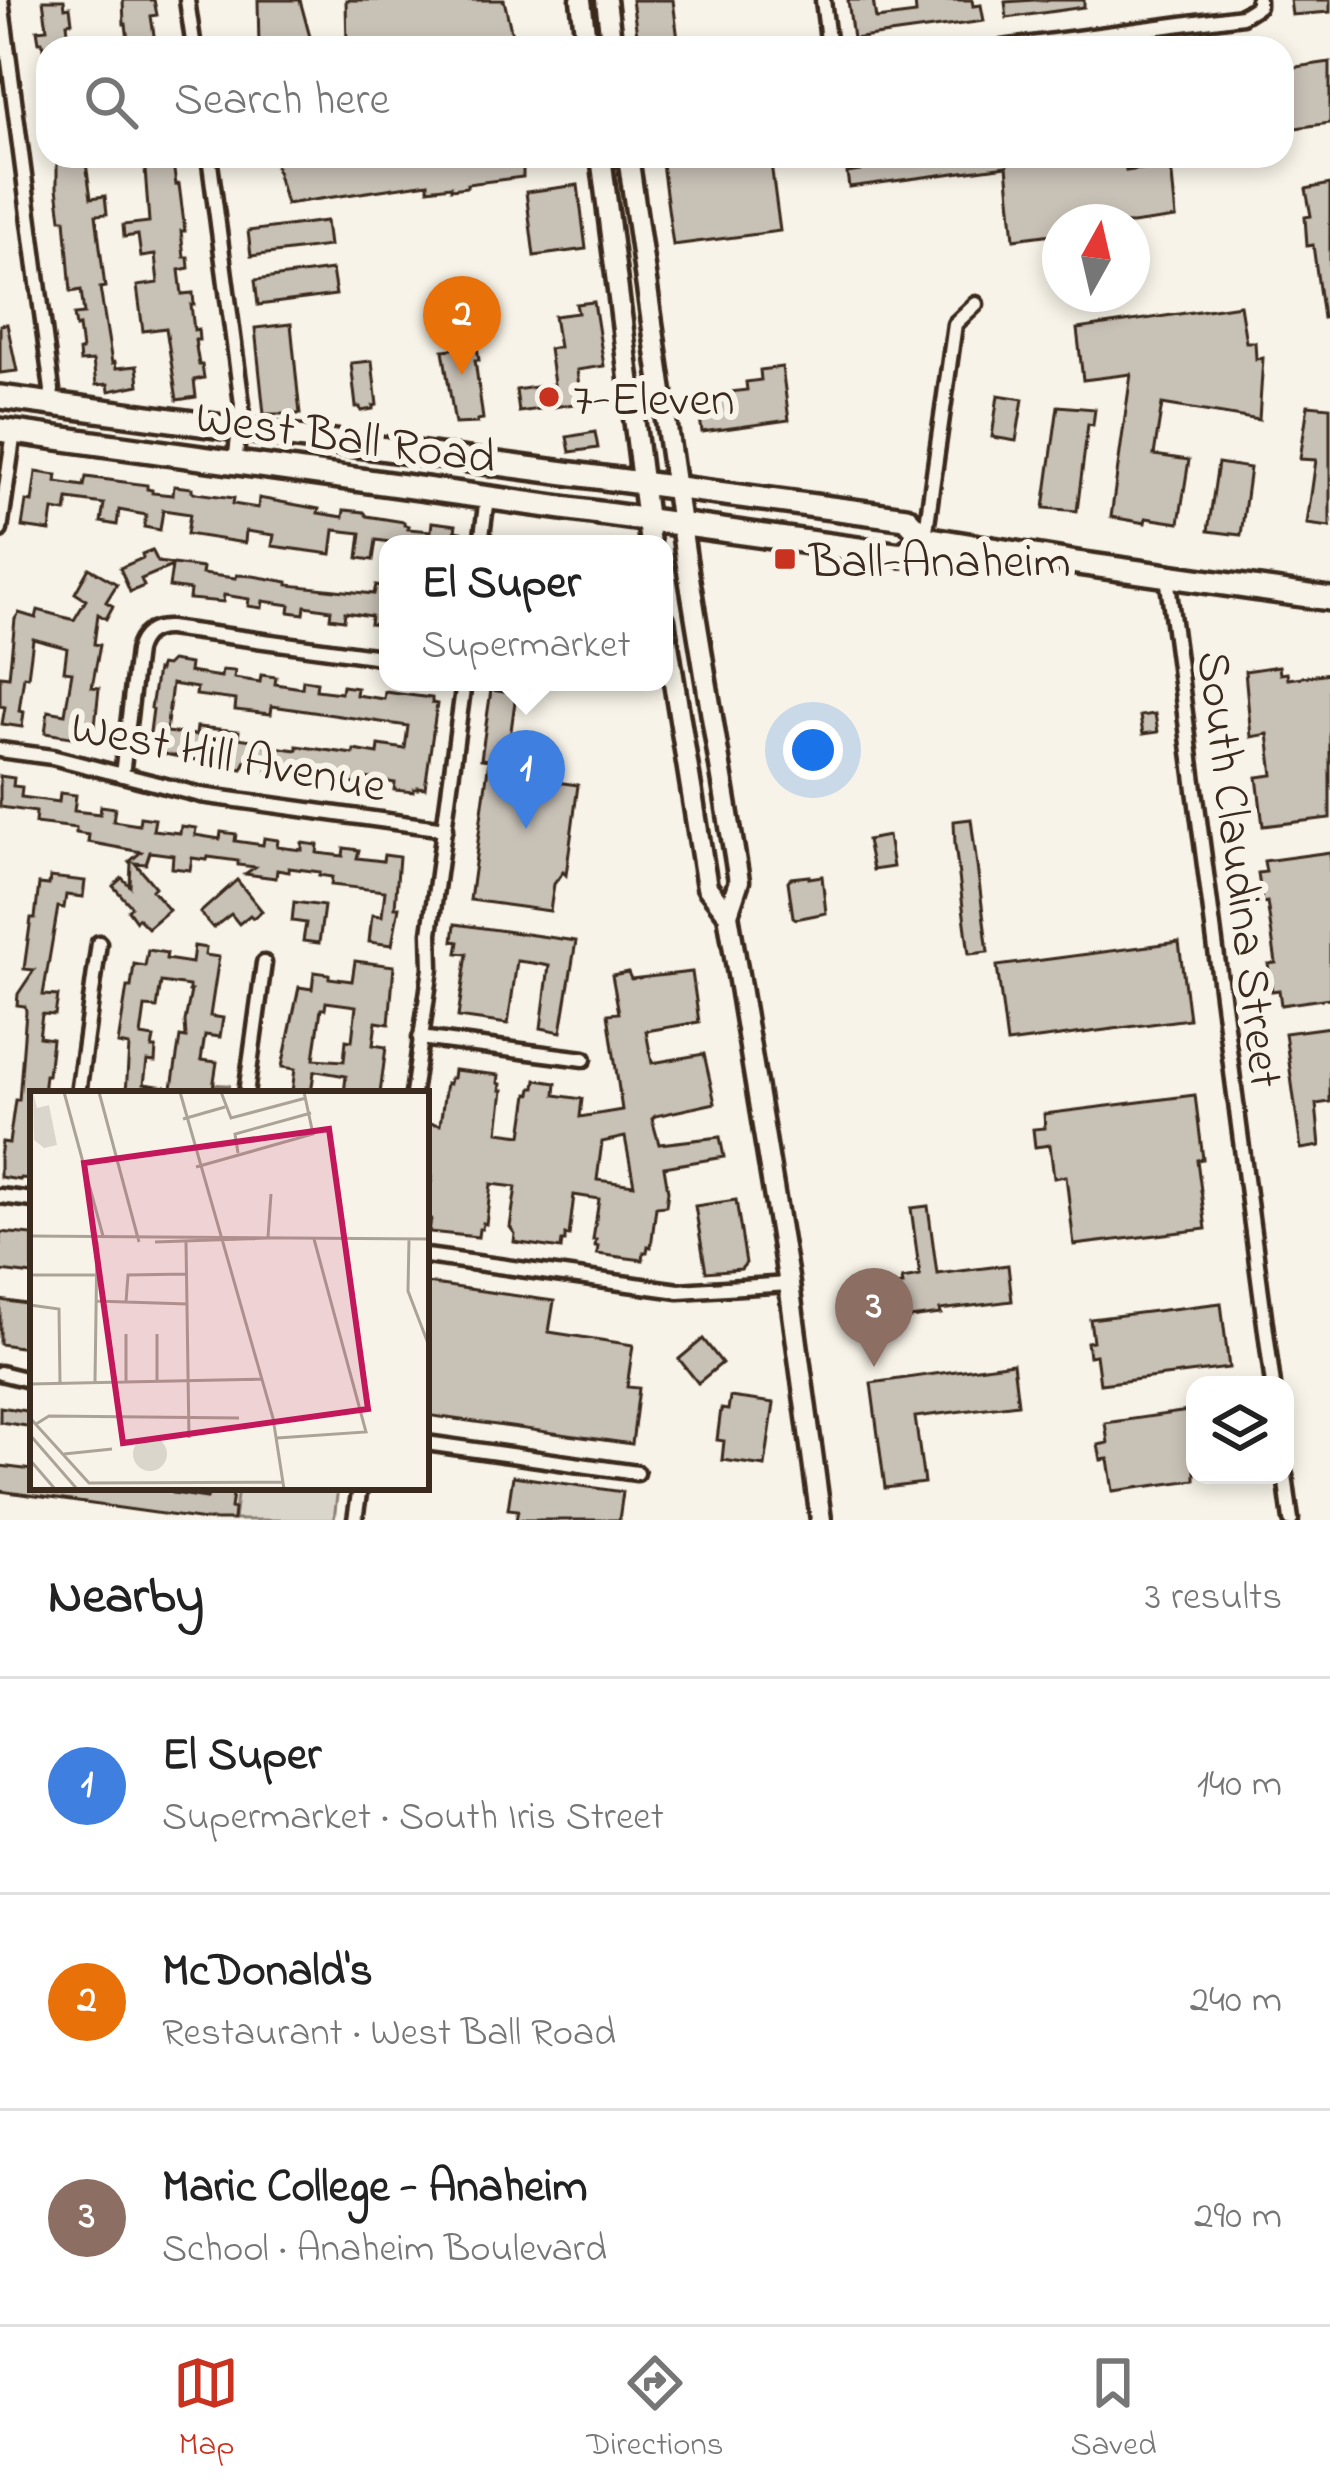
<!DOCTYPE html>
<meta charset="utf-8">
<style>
body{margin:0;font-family:"Indie Flower",sans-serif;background:#f6f6f6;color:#222}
.controls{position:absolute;right:36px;bottom:36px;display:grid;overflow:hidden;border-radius:24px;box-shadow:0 6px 18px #0003}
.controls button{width:108px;height:108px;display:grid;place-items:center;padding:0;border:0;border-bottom:3px solid #e0e0e0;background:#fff;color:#222;font:60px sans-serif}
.compass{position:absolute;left:1042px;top:204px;width:108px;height:108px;border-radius:50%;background:#fff;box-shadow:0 6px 18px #0003;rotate:8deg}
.you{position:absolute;left:813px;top:750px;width:42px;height:42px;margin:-30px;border:9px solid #fff;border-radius:50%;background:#1a73e8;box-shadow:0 0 0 18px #1a73e833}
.badge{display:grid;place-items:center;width:78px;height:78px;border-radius:50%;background:#c8321e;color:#fff;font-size:39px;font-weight:700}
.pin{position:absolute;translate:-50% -99px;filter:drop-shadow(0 3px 6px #0008)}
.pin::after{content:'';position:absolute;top:63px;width:42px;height:36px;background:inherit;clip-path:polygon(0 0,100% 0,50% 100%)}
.popup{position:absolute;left:379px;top:535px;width:294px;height:156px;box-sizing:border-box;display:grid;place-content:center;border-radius:24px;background:#fff;filter:drop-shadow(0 3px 9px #0005);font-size:39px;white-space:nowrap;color:#767676}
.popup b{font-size:45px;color:#222}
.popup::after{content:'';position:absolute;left:50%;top:100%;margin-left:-24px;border:24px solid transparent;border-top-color:#fff}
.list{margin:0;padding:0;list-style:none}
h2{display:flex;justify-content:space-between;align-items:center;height:156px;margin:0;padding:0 48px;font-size:51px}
h2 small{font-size:39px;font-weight:400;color:#767676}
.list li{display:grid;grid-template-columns:78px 1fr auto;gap:36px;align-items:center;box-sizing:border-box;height:216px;padding:0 48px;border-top:3px solid #e0e0e0}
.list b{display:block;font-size:45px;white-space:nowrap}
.list p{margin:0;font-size:39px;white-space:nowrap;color:#767676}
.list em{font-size:39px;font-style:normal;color:#767676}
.icon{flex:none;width:66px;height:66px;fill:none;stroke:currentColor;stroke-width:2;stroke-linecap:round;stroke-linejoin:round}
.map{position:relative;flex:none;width:1330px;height:1520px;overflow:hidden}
.search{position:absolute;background:#fff;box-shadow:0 6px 18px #0003;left:36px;right:36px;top:36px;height:132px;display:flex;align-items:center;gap:30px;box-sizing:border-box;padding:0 42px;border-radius:36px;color:#767676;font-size:45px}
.sheet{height:804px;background:#fff}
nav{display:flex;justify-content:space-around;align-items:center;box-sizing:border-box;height:168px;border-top:3px solid #e0e0e0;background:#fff;font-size:33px;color:#767676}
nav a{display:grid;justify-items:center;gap:6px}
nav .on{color:#c8321e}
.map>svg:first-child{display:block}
</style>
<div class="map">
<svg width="1330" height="1520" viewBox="0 0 1330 1520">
<rect width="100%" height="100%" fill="#f7f3e8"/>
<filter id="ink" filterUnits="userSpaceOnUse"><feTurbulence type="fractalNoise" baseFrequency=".00833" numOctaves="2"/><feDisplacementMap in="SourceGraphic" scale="24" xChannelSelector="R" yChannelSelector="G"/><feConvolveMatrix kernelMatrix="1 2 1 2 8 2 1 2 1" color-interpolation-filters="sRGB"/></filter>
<g filter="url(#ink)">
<polygon fill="#dbd6cb" stroke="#8b8074" stroke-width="3" points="238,1487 338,1487 334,1520 234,1520"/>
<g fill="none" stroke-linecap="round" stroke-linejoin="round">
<polyline stroke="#84786c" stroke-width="4.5" points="213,1085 229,1086"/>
</g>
<g fill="#c8c1b6" stroke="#3b2a1e" stroke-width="3" fill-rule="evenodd">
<polygon points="43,0 64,0 65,8 70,7 72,22 67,23 70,48 43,48 42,42 39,42 37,30 47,29"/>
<polygon points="123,0 154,0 157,15 151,16 156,48 129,48 126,24 124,24"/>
<polygon points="258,0 300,0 313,48 259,48"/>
<polygon points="346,0 504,0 515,48 347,48"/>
<polygon points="632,0 673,0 679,48 639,48"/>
<polygon points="848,0 873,0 876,19 916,14 915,0 972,0 973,6 981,5 984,21 853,39"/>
<polygon points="1034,0 1084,0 1084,7 1007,18 1005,2"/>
<polygon points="1290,0 1330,0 1330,12 1292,15"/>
<polygon points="1330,62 1330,123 1282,130 1282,69"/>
<polygon points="57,156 85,156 91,198 105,196 107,214 96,215 105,287 100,288 112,363 115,362 116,368 137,366 139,385 109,391 108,384 96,385 93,361 80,362 79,351 82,350 79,326 76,327 74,315 84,314 81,290 71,292 65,219 61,219 57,188"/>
<polygon points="144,156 172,156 176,185 179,184 185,231 181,231 184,257 188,257 189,268 179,270 182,294 193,293 194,305 191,305 194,330 198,329 199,340 195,340 199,365 202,365 204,378 194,380 196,397 177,400 166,328 143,331 137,286 158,283 155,255 141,257 138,235 124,237 123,225 149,222"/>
<polygon points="273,156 413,156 414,161 452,156 523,156 523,177 467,184 467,187 451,189 451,186 428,189 428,183 286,204"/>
<polygon points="661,156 770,156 780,231 673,245"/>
<polygon points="858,156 913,156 914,164 974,156 1125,156 1126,171 1171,165 1176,218 1132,224 1060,222 1060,233 1014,239 1007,166 849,187 847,173 860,171"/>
<polygon points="1330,184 1330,317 1323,318 1313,245 1307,246 1305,217 1311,216 1306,189"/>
<polygon points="578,185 586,249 534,256 526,192"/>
<polygon points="326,221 329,246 251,256 248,231"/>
<polygon points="332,270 336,295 258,305 255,280"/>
<polygon points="594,302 604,366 577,370 581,403 519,412 516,390 554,384 549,349 559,347 554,316 578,313 576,304"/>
<polygon points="1240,305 1246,342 1255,342 1256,359 1263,358 1259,420 1162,404 1154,455 1189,460 1179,523 1146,518 1145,523 1111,517 1131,374 1083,380 1077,329"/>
<polygon points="7,324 17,371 0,373 0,325"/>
<polygon points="291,324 300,414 264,414 255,328"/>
<polygon points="477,346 479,360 475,360 483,419 477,420 477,423 455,424 443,350"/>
<polygon points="372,361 377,405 373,406 373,409 361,411 360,407 356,407 351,363"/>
<polygon points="782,367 789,420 702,432 697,396 747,390 746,382 761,380 760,370"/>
<polygon points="998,395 1023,399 1016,441 992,437"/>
<polygon points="1308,405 1330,407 1330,527 1307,524 1316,460 1300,459"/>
<polygon points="1058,406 1095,409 1093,425 1088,424 1077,511 1044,508"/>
<polygon points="595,432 598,448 570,452 567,437"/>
<polygon points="1218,463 1250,468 1241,535 1208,531"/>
<polygon points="36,472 57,475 56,482 84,486 86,477 147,485 147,489 152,490 152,493 173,495 174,486 192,488 192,491 196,493 234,498 233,504 258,508 259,498 319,509 318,513 343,517 344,510 364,512 367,516 404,522 404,525 409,526 408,529 431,531 432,522 456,525 455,531 461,532 459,544 413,541 413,544 404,544 376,540 373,560 358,558 361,533 334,530 331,554 272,546 274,535 246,531 245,543 187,534 190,514 163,510 160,530 144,527 146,515 119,510 117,525 101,522 104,504 68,499 66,512 53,510 50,531 22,527 26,501 32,502"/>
<polygon points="152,550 158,562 203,568 202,574 236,578 237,575 253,576 288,582 288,585 374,594 376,585 388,587 388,618 386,626 370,624 371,616 345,612 344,620 330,618 331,610 305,606 304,614 289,612 290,605 263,601 262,608 248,606 249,599 224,595 223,602 189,599 190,590 169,587 172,566 141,579 144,586 130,592 120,568 143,558 142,554"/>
<polygon points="89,568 117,584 106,602 113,606 106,619 98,614 94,644 100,645 92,687 99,688 95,726 83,739 45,733 48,711 65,714 72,672 64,671 67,648 33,639 28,677 24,676 19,711 24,712 22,727 2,724 5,707 0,706 0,676 9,677 15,619 19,613 36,618 38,610 74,620 86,600 75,593"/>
<path d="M171,661L190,664L189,672L221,677L222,670L235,671L234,678L260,682L261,675L276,677L275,684L302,688L303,680L317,682L316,690L341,693L342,686L357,688L356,695L384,699L385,692L432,698V703L437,704L425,788L418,787V789H414L413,792L394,790L395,783L365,778L364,785L349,783L350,776L323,772L322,779L308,777L309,771L284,767L283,774L267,772L268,764L246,761L242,769L227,766L228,757L202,754L201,761L159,753V748L148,747L153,709L151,708L157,670L159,671L160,665L166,666ZM172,684L197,688L196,695L236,700L235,710L271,714L272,706L408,726L405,749L379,745L378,754L354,750L353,754L297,746V750L266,746V742L238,738L239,731L197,727L196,735L166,732Z"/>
<polygon points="1279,666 1280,674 1287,673 1288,679 1330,673 1330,818 1263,826 1257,777 1273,775 1268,734 1251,737 1245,671"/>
<polygon points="491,690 516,694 505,775 578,785 566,875 563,872 554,884 550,911 470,900 489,760 481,759"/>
<polygon points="1155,714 1158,732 1143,734 1140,716"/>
<polygon points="0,776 14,778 13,786 22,787 21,797 59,802 60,793 76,795 74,811 100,814 101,806 115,808 113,821 139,825 140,817 155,819 153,830 180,833 181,826 196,828 195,835 220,839 221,832 236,834 235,841 263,845 264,838 278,840 277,847 302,850 302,843 318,845 317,853 343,856 344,848 359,850 357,858 383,861 384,855 399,857 395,907 399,907 392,945 369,942 372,915 382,916 385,891 331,885 332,877 319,875 320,872 289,868 289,872 277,870 276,878 245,874 255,867 238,865 238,861 208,857 207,860 192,858 190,870 172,868 173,855 150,852 146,864 135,863 155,887 152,890 169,910 148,928 138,918 136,921 128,910 131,906 113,886 122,878 130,886 131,863 129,862 141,852 88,842 89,835 76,833 76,828 35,823 36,812 0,807"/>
<polygon points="971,819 988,952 969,954 955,845 954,821"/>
<polygon points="888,836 893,867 873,870 867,840"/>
<polygon points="1330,852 1330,998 1281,1005 1279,990 1272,991 1268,964 1276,963 1267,902 1262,903 1258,873 1266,872 1264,861"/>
<polygon points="809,876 809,878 822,876 826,913 796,919 793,917 788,881 791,878"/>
<polygon points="50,877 85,881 83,897 66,895 64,908 58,907 43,995 58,996 55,1015 42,1014 39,1037 52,1039 48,1075 45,1075 43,1094 33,1094 31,1097 28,1119 33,1120 33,1179 21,1178 20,1180 0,1177 0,1158 2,1142 9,1143 15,1100 19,1100 26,1011 25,1006 17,1005 18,994 34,970 24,969 31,918 35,918 39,884 49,885"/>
<polygon points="237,880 262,911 253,918 250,915 239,924 231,914 213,928 200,913"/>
<polygon points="294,902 324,906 319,943 303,941 306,923 292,921"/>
<polygon points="455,924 576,941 561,1032 541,1028 549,966 533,963 517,961 508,1024 458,1017 467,954 457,953 459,942 453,941"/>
<polygon points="1179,942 1189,1019 1007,1043 997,966"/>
<polygon points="194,946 206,948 205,955 219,957 210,1016 223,1018 220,1037 205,1035 201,1060 217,1062 212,1094 171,1094 180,1037 186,1038 185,1021 191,991 189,991 189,986 161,982 157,1008 145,1007 141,1036 154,1038 152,1048 156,1048 155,1062 147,1061 144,1084 166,1087 166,1094 126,1094 129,1046 118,1044 127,987 131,987 134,964 145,966 148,950 167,953 166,959 192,963"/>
<path d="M355,961L394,966L389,1024L376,1022L373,1045L386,1047L380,1094H344L346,1076L317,1071L314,1072L311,1094L292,1092L295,1069L282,1067L299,987L312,989L314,972L329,974V978L352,981ZM326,1002L356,1006L352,1041L346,1040L344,1061L314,1059L321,1009H325Z"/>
<path d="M628,972L631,979L692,972L699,1022L646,1031L652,1063L704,1054L715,1103L655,1116L652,1119L659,1144L720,1137L724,1157L664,1167L668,1191L666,1206L656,1207L651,1247L648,1246L647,1252H644L643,1260L597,1254L598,1246H595L596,1240H593L599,1199L574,1195L569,1236L565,1235V1241H562L561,1249L514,1242L515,1234L510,1227L516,1187L491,1184L486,1224L483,1223L482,1229H479L478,1237L429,1232L431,1219L426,1218L432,1176L426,1171V1157L430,1123L440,1125L446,1083L449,1084L450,1078H453L454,1070L499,1075L498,1083L501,1084L500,1090H503L498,1132L522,1135L528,1094H531L532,1088H535L536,1080L556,1083L555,1095L582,1099L580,1117L622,1110L608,1014L619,1013L612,975ZM625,1137L634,1185L597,1180L602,1142Z"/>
<polygon points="1330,1027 1330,1102 1316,1104 1320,1146 1301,1149 1285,1033"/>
<polygon points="1195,1095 1203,1159 1197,1160 1206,1229 1074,1245 1066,1176 1054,1178 1050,1145 1035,1147 1033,1129 1045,1128 1044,1114"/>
<polygon points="736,1200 746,1263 741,1269 706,1272 695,1206"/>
<polygon points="928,1206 937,1274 1008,1265 1012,1301 940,1310 941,1314 862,1324 857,1291 903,1285 902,1279 920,1276 911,1208"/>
<polygon points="0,1232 33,1235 33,1275 0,1271"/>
<polygon points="426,1283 554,1301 549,1332 633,1345 627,1387 639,1388 632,1444 426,1415"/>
<polygon points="0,1300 33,1305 33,1349 0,1344"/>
<polygon points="1221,1303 1229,1368 1100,1384 1096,1355 1089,1356 1087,1342 1093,1341 1090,1319"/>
<polygon points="703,1339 722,1363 698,1383 679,1359"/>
<polygon points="1013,1363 1018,1404 915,1417 924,1483 885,1488 871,1383"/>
<polygon points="730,1397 774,1403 765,1466 722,1460 724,1441 717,1440 721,1409 728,1410"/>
<polygon points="0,1407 33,1412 33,1427 0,1422"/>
<polygon points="1195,1410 1195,1480 1113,1491 1108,1459 1101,1460 1098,1445 1108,1443 1105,1423"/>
<polygon points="0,1466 33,1470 33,1487 95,1487 115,1490 116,1487 174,1487 173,1493 207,1498 211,1487 234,1487 231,1508 234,1509 233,1520 205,1520 0,1491"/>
<polygon points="513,1476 623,1492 619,1520 516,1520 518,1510 508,1509"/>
</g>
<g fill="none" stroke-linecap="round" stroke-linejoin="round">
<g stroke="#3b2a1e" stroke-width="21">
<g id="minor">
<polyline points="1,0 52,390 50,404"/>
<polyline points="187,0 194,48"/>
<polyline points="823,0 829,48"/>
<polyline points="1002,48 1242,16 1258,6 1258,0"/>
<polyline points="209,156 242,404 235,463"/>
<polyline points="0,530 14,432"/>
<polyline points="925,538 955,324 976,304"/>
<polyline points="481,544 487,497"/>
<polyline points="1167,576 1273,1385"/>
<polyline points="0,750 52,757 201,795 445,829"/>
<path d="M122,775L137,651C141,635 152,627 169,628L388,658"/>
<polyline points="420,1038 584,1059"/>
<polyline points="78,1094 99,943"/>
<polyline points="246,1094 264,963"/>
<polyline points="413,1094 431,968 430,933 464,682"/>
<polyline points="0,1196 33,1200"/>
<polyline points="426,1256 679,1291 789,1284"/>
<polyline points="0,1373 33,1381"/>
<polyline points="426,1443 637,1473"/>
<polyline points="1285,1475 1291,1520"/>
<polyline points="355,1520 360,1487"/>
</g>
</g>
<g stroke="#3b2a1e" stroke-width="27">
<g id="secondary">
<polyline points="581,0 587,48"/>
<polyline points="606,0 612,48"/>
<polyline points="601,156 650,544"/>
<polyline points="628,156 686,559 739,881 728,914 789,1284 821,1520"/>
<polyline points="664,620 707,887 728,914"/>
</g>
</g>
<g stroke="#3b2a1e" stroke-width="30">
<g id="primary">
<path d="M0,397C302,440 604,477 906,518L925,538L1077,563L1330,599"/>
<polyline points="0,430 902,555 925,538"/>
</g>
</g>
<use href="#minor" stroke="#f7f3e8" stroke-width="12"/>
<use href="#secondary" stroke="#f7f3e8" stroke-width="18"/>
<use href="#primary" stroke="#f7f3e8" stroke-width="21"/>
</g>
</g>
<g fill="#c8321e" stroke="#f7f3e8" stroke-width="4.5">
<circle cx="549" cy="397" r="12"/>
<rect x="773" y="547" width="24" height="24" rx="6"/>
</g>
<g text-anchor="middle" stroke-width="12" stroke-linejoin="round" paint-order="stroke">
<g font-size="48" fill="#3b2a1e" stroke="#f7f3e8" text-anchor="start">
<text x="573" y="414">7-Eleven</text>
<text x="809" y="576">Ball-Anaheim</text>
</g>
<g font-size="48" fill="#3b2a1e" stroke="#f7f3e8">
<text transform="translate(346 435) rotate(8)" y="17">West Ball Road</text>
<text transform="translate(229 754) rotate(11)" y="17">West Hill Avenue</text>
<text transform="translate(1242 869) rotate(83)" y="17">South Claudina Street</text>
</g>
</g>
<g transform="translate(30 1091)">
<rect width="399" height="399" fill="#f7f3e8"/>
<path d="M3,1L7,17L19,14L27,54L14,57L4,49ZM103 363a17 17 0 1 1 34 0a17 17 0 1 1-34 0Z" fill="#dbd6cb"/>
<path fill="none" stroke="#aca397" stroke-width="3" d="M34,1L73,145M69,1L109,151M150,1L243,327L254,398M191,1L201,27L276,7M153,28L195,16M208,62L205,43L281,22M166,76L283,43L274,1M0,145L399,148M238,146L241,103M379,148L378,200L399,255M125,151L238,147M156,151L159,347M0,184H66M65,210L157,213M96,211L98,184L157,183M0,214L29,218L30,293M96,243V292M127,243V292M65,291L67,151M0,293L232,288M0,327L59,392L253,391M6,333L19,325L209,327M0,344L47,398M247,347L336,341L284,148M34,363L82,358M0,369L25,398"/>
<path fill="#c2185b" fill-opacity="0.15" stroke="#c2185b" stroke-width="6" d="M299,38L338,318L93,352L54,72Z"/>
<rect width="399" height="399" fill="none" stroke="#3b2a1e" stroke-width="6"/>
</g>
</svg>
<div class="controls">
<button><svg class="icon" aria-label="layers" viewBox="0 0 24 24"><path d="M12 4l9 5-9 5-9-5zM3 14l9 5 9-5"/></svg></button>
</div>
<svg class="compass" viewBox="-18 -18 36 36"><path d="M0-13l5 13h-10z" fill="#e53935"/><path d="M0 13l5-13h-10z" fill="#767676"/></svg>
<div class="you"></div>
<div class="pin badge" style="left:526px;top:829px;background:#3f7fe0">1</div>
<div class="popup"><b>El Super</b>Supermarket</div>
<div class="pin badge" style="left:462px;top:375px;background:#e8710a">2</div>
<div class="pin badge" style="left:874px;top:1367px;background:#8d6e63">3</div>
<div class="search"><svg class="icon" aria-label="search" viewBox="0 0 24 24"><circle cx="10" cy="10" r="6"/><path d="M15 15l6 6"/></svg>Search here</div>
</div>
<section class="sheet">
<h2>Nearby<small>3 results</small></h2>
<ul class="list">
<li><span class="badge" style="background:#3f7fe0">1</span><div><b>El Super</b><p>Supermarket · South Iris Street</p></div><em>140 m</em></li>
<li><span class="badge" style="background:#e8710a">2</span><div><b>McDonald's</b><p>Restaurant · West Ball Road</p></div><em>240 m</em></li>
<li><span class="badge" style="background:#8d6e63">3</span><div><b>Maric College - Anaheim</b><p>School · Anaheim Boulevard</p></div><em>290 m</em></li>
</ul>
</section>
<nav>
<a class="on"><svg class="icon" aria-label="map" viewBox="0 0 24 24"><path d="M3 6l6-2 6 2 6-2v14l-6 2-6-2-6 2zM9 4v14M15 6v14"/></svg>Map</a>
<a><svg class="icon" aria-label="directions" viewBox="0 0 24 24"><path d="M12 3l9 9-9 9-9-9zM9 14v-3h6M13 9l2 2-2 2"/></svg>Directions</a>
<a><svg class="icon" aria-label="saved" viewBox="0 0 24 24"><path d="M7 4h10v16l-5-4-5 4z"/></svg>Saved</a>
</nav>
